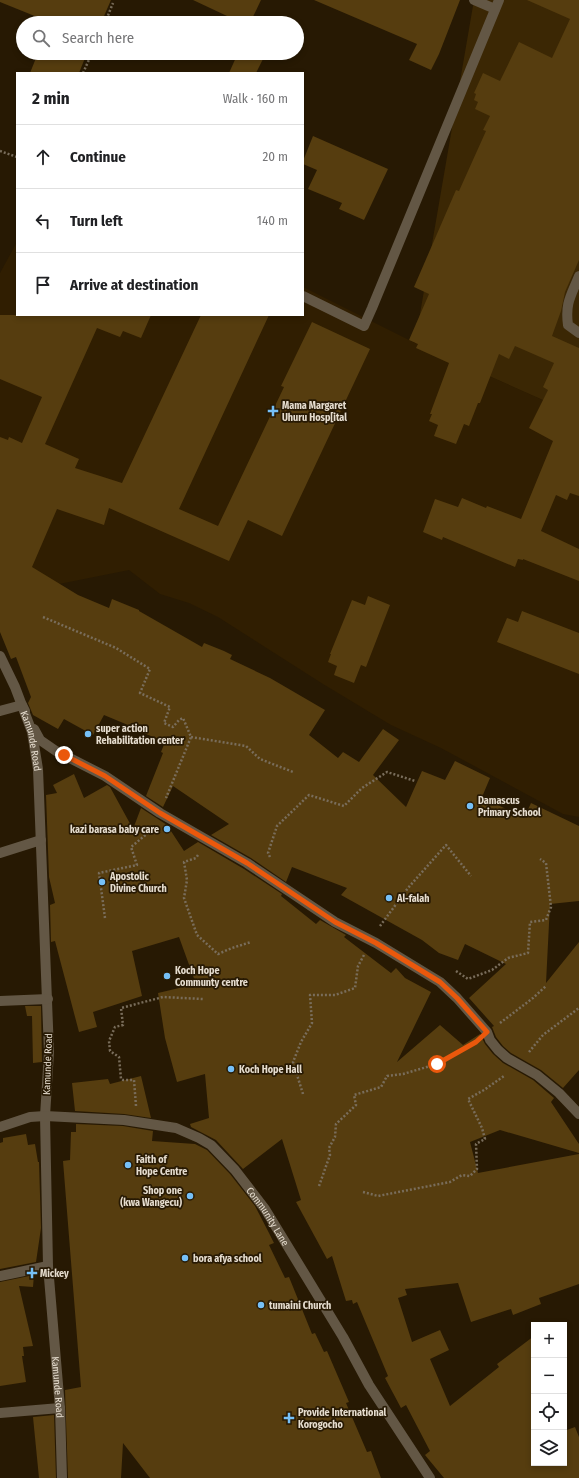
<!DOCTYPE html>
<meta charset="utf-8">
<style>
body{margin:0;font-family:"Fira Sans Condensed",sans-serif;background:#f2f2f2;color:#202124}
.controls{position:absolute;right:12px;bottom:12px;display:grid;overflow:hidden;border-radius:0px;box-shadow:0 2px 6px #0003}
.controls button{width:36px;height:36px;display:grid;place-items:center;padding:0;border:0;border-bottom:1px solid #e0e0e0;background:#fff;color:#202124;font:20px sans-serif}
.stop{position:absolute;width:12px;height:12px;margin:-9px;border:3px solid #ea580c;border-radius:50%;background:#fff}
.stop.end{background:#ea580c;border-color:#fff;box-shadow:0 1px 4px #0008}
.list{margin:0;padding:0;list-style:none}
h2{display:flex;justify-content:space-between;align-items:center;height:52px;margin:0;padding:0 16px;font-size:17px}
h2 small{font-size:13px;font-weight:400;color:#757577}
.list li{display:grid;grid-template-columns:26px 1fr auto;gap:12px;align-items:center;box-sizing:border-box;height:64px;padding:0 16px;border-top:1px solid #e0e0e0}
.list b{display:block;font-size:15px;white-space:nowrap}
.list em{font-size:13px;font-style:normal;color:#757577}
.icon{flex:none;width:22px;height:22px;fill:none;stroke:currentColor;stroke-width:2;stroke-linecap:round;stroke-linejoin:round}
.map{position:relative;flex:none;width:579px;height:1478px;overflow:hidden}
.search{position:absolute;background:#fff;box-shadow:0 2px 6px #0003;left:16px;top:16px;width:288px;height:44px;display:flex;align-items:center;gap:10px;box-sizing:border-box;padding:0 14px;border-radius:22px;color:#757577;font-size:15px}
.panel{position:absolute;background:#fff;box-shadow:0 2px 6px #0003;left:16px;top:72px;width:288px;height:244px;border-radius:0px}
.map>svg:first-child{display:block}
</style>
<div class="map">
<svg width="579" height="1478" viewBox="0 0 579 1478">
<rect width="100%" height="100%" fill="#271903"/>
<polygon fill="#301e01" points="17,242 17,315 303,315 303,287 415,343 579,416 579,817 563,814 441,748 391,725 323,684 218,617 189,603 160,594 129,570 44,587 0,573 0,273"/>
<polygon fill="#3b2704" points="474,0 579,0 579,416 415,343"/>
<g fill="#563d0f">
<polygon points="0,0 111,0 101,23 52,23 0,2"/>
<polygon points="193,0 261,0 250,23 242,23"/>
<polygon points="314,0 460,0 439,54 431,70 409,60 417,44"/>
<polygon points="527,0 579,0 579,260 565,292 561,311 552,336 579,348 579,496 570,493 567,500 556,495 541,531 579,549 579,581 523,559 523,560 518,559 515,567 443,537 442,540 423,532 435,499 458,507 462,498 486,508 487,506 521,519 553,441 529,428 548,390 543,387 554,363 515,346 509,359 499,354 480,403 478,403 469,426 464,424 456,444 434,436 438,425 429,421 432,414 430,414 449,363 416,348 418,344 409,340 429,294 414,287 456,190 459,191 486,131 483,130 490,116 475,109 478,102 474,100 476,94 474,93 483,73 500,81 519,42 552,58 570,19"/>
<polygon points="38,53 87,53 79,73 30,73"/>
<polygon points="238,53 266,53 256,73 229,73"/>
<polygon points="313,136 388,169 364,220 339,209 342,203 308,189 317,170 303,164 303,161"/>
<polygon points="0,315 151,315 141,338 123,331 120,337 97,328 45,444 79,459 75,468 122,483 201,315 269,315 179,509 218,526 284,387 281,386 312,322 370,349 282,536 248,520 229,561 109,508 104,525 57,509 32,567 78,595 109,608 112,599 139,610 139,611 202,647 204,643 224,651 232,655 230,659 270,678 325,710 309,735 338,758 343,752 359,762 383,729 399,740 373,775 406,807 422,771 445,780 455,761 490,778 482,797 524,818 531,803 579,826 579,901 550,904 546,983 579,942 579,1070 563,1088 541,1070 511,1053 503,1046 496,1037 492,1027 494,1026 469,998 506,964 465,944 458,960 439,953 422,940 341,895 347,888 292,867 286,882 251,858 211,835 229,824 173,786 163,807 146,796 163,753 161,752 165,742 139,731 140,730 104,715 93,735 64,719 58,729 33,715 28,703 31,697 16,657 11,659 0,632 0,437 8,440 9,437 22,443 42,397 0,379"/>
<polygon points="368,596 390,605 366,667 361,665 354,683 334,675 337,666 328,662 331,654 330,654 352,600 365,605"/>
<polygon points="522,611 579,633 579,674 497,642 507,618 518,622"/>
<polygon points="74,774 84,798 107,785 110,787 133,829 141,808 167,825 184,851 198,842 244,869 282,894 281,896 316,924 320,920 346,935 344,937 391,973 396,968 405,978 431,992 397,1062 440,1025 463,1045 480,1034 485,1044 493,1054 503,1063 533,1080 554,1098 551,1102 579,1144 579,1153 500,1130 470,1142 478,1173 579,1154 579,1284 539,1298 541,1304 513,1315 511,1309 471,1322 458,1283 405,1289 407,1295 398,1298 412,1342 440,1330 449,1350 430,1359 450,1406 499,1367 497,1364 534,1336 534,1463 564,1463 564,1431 575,1427 579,1437 579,1478 444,1478 425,1455 430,1451 406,1405 401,1408 385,1378 388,1376 357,1302 353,1304 352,1300 346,1301 332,1256 327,1259 296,1202 301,1200 282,1139 243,1169 216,1140 191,1127 190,1124 209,1118 205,1074 177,1082 165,1038 158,993 196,984 179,937 132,951 142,996 93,1012 97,1027 79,1032 55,941 51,942 50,905 55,903 49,877 46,795 57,793 53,785"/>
<polygon points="25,1006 41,1006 42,1062 33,1063 32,1016 27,1016"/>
<polygon points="141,1076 151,1118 124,1114 75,1111 72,1083 108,1079 110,1084"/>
<polygon points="76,1124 123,1126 153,1131 152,1141 195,1144 207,1150 230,1174 255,1206 269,1233 274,1243 269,1245 285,1278 289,1277 312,1334 315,1333 324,1352 327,1351 349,1402 346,1403 367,1452 371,1451 381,1478 150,1478 123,1443 121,1478 68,1478 65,1390 81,1387 63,1161 70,1160 71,1132 76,1132"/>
<polygon points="26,1134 28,1145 35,1144 38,1162 39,1162 41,1228 36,1262 0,1269 0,1143 3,1142 3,1138"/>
<polygon points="34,1275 33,1287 19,1286 33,1346 23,1347 24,1356 22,1356 26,1382 0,1386 0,1282"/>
<polygon points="54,1415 56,1478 39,1478 33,1417"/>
</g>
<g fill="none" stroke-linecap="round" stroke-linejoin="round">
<g stroke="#796d5b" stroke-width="2.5" stroke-dasharray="2 2" stroke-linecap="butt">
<polyline points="105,23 113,3"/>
<polyline points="83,73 92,53"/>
<polyline points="0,151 17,157"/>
<polyline points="43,617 116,648 150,669 140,693 170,707 164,723 173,727 179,720 183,718 191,737 166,798"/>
<polyline points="191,737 246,746 260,759 293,772"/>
<polyline points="198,855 196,858 184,862 187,880 184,898 197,935 218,954 232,948 251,942"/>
<polyline points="270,857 268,853 277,826 309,795 344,806 362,788 387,772 415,781"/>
<polyline points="105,918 99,873 137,865 131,847 154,828"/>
<polyline points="380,926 408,888 446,845 471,876"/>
<polyline points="456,971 468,979 492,970 508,958 528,953 530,922 546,920 551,907 546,863 540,859"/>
<polyline points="500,1023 533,998 546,986"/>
<polyline points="529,1052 543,1035 579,1008"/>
<polyline points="303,1094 293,1062 301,1042 312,1023 310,995 335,995 355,988 358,966 364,955"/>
<polyline points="136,1106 134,1080 123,1080 121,1079 119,1057 110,1051 109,1041 115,1027 123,1025 121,1008 163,997 203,999"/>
<polyline points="319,1186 330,1155 329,1148 335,1137 336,1124 356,1105 354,1095 381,1087 387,1076 403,1074 437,1064 474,1043"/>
<polyline points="363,1192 378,1196 450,1182 462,1175 470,1176 477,1169 476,1144 485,1139 482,1128 468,1099 484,1090 504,1076"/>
</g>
<g stroke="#635745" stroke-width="10">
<polyline points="474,0 495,9"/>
<path d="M579,276C571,296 565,303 568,325L579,333"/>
<polyline points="303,296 364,326 372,308 499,0"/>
<path id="s1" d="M0,656L15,687L32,732L38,769L49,1052L45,1116L48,1266L60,1408L62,1478"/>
<polyline points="0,711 22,705 25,711"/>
<polyline points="34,729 40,740 56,751 105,776 160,813 247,863 335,922 376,943 440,982 457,998 487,1032 490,1040 498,1050 507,1058 537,1075 559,1093 579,1114"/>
<polyline points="0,853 41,840"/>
<polyline points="0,1001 48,999"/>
<path id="s2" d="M0,1127L30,1117L45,1116L124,1120L176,1128L199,1138L211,1145L235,1170L265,1209L343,1337L369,1385L430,1478"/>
<polyline points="0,1276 48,1266"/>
<polyline points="0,1413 60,1408"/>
</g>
</g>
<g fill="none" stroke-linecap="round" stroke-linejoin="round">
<polyline stroke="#ea580c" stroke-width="5" points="64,755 105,776 160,813 247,863 335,922 376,943 440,982 457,998 487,1032 476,1042 437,1064"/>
</g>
<g fill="#76c0f7" stroke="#271903" stroke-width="1.5">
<path d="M271 405h4v4h4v4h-4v4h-4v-4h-4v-4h4z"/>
<circle cx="88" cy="734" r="4"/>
<circle cx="470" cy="806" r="4"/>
<circle cx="167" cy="829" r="4"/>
<circle cx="102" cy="882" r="4"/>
<circle cx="389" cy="898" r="4"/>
<circle cx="167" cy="976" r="4"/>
<circle cx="231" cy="1069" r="4"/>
<circle cx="128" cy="1165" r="4"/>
<circle cx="190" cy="1196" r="4"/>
<circle cx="185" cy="1258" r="4"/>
<path d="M30 1267h4v4h4v4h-4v4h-4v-4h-4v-4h4z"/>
<circle cx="261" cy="1305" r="4"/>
<path d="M287 1412h4v4h4v4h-4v4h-4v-4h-4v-4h4z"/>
</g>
<g text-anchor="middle" stroke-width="3.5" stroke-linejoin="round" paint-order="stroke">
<g font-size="10" font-weight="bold" fill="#e6ddcf" stroke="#271903" text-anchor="start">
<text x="282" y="409">Mama Margaret<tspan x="282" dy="12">Uhuru Hosp[ital</tspan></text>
<text x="96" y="732">super action<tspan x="96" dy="12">Rehabilitation center</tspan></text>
<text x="478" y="804">Damascus<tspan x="478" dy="12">Primary School</tspan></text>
<text x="159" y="833" text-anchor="end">kazi barasa baby care</text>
<text x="110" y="880">Apostolic<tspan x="110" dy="12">Divine Church</tspan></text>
<text x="397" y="902">Al-falah</text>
<text x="175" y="974">Koch Hope<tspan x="175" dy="12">Communty centre</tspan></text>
<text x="239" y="1073">Koch Hope Hall</text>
<text x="136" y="1163">Faith of<tspan x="136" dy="12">Hope Centre</tspan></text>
<text x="182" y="1194" text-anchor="end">Shop one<tspan x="182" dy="12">(kwa Wangecu)</tspan></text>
<text x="193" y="1262">bora afya school</text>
<text x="40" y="1277">Mickey</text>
<text x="269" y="1309">tumaini Church</text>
<text x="298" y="1416">Provide International<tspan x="298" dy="12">Korogocho</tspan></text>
</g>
<g font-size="10" fill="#e6ddcf" stroke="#271903">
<text dy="4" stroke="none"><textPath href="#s1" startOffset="91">Kamunde Road</textPath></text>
<text transform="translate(47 1064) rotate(-88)" y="4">Kamunde Road</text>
<text dy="4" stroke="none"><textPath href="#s2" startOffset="309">Community Lane</textPath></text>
<text dy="4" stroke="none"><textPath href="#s1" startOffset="739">Kamunde Road</textPath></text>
</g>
</g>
</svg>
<div class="controls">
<button>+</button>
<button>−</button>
<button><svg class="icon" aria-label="locate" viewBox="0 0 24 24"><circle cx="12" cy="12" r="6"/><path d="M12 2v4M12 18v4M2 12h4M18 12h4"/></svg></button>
<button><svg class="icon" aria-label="layers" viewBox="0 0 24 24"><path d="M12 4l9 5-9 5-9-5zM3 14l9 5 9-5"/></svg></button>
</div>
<div class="stop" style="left:437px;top:1064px"></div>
<div class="stop end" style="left:64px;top:755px"></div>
<div class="search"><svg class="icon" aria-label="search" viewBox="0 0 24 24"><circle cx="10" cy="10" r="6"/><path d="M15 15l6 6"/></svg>Search here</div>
<section class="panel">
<h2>2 min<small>Walk · 160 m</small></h2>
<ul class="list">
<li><svg class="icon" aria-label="ahead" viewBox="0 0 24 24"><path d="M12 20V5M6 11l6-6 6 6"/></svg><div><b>Continue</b></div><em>20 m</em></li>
<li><svg class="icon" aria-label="left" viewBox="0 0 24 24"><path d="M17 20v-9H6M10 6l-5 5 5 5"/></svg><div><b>Turn left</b></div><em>140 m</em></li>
<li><svg class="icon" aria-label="arrive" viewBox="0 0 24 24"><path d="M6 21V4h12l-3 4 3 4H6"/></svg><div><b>Arrive at destination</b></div></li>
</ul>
</section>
</div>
